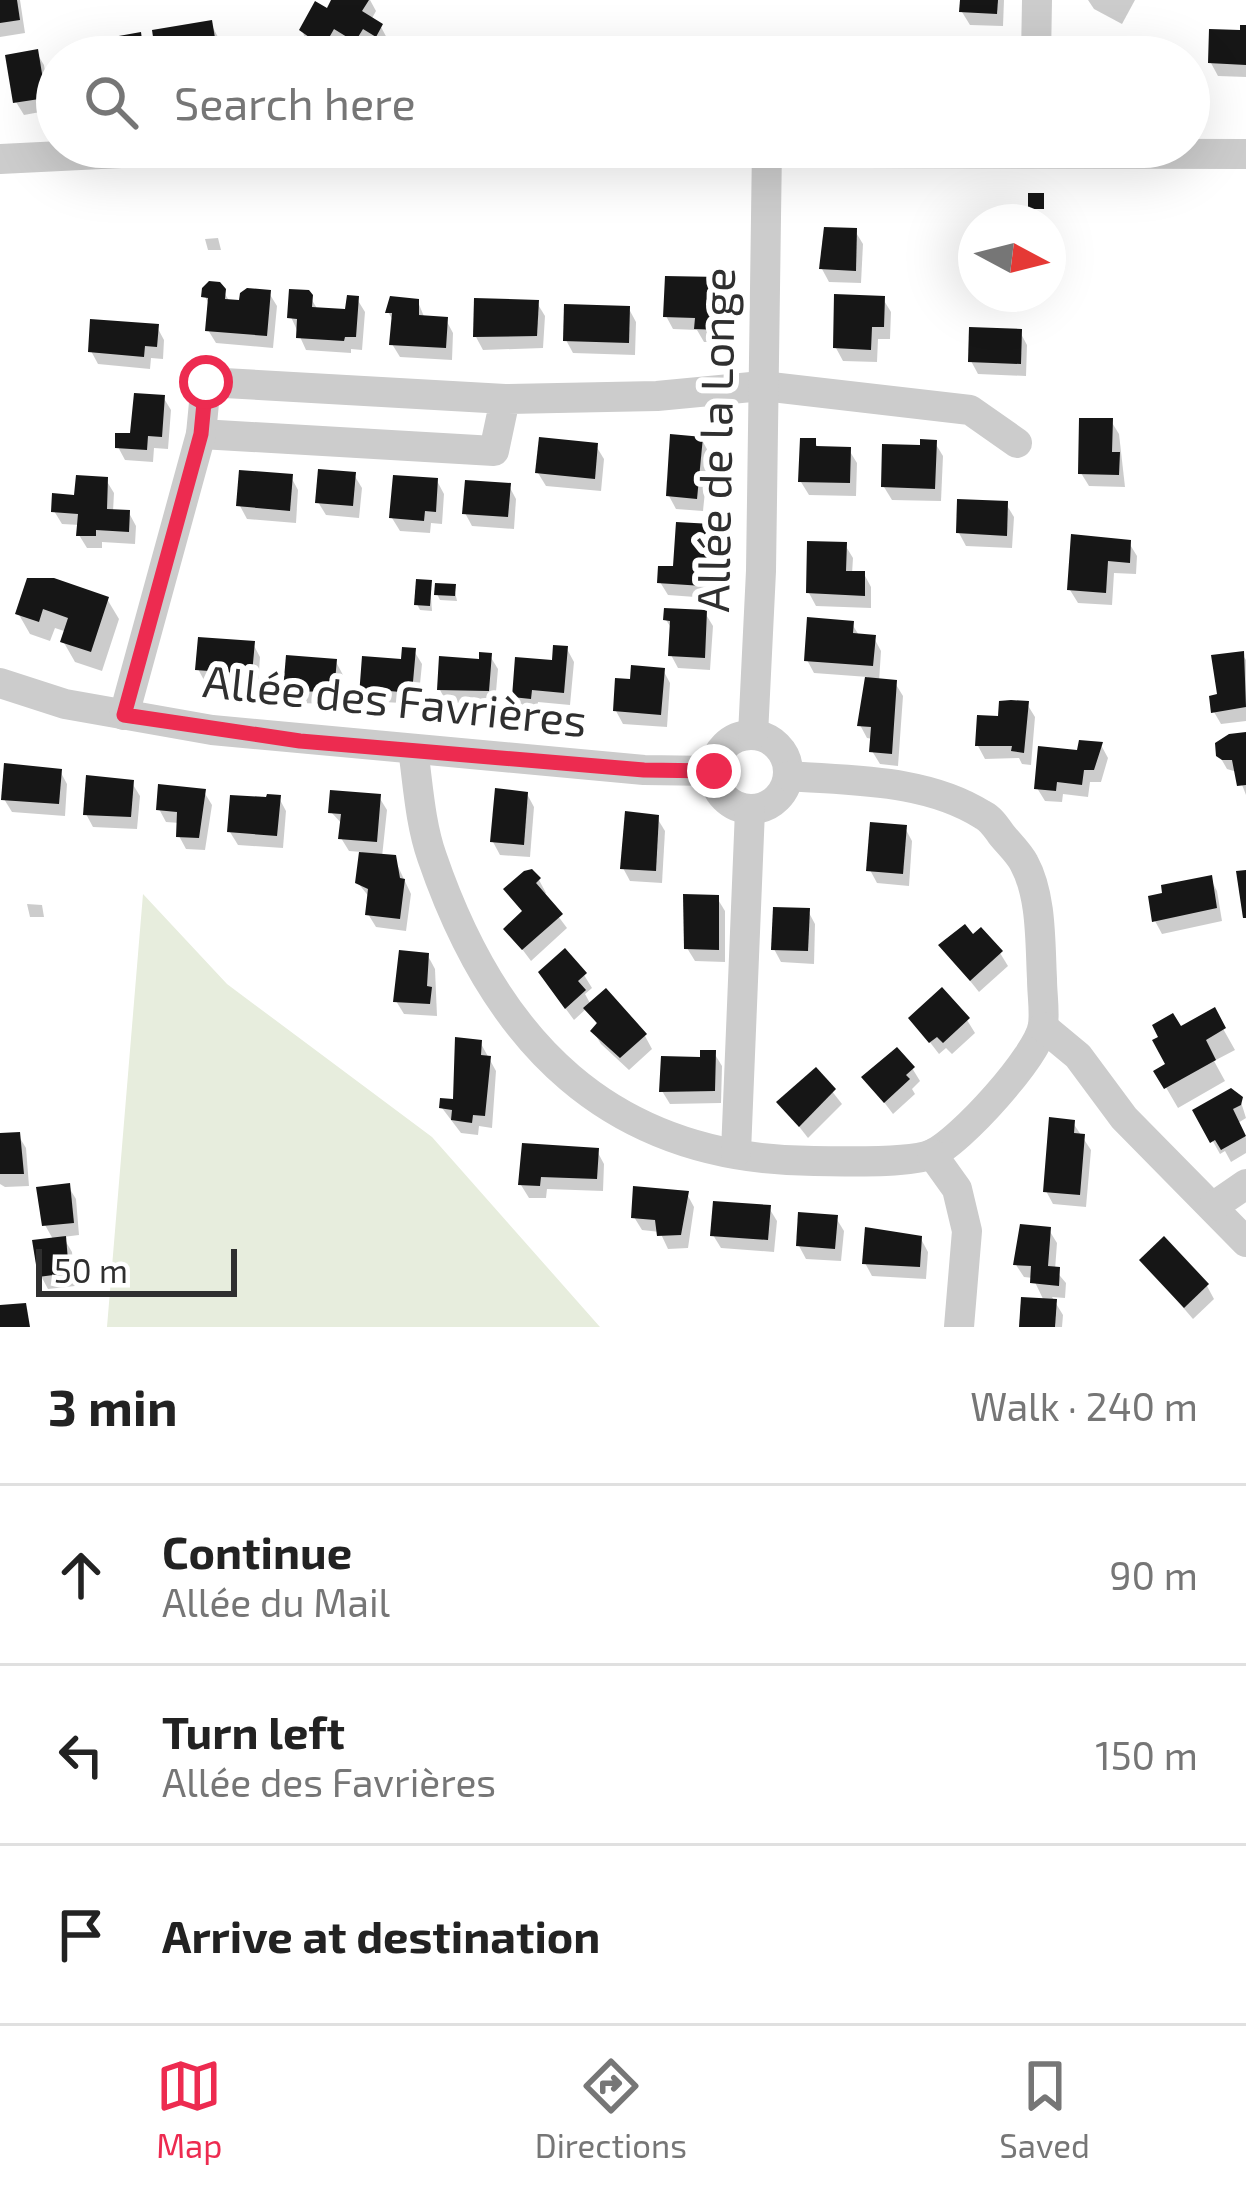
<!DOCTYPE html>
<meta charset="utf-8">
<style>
body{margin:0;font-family:"Exo 2",sans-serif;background:#f2f2f2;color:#222}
.compass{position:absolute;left:958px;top:204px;width:108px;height:108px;border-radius:50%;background:#fff;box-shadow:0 12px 48px #0002;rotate:97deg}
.scale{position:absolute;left:36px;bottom:30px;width:201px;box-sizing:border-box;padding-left:12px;border:6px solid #2f2f2f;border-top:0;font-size:33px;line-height:42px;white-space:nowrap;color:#2f2f2f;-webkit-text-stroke:9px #fff;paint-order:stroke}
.stop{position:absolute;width:36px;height:36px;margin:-27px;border:9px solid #ed2b50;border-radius:50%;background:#fff}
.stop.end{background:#ed2b50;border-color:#fff;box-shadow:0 3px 12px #0008}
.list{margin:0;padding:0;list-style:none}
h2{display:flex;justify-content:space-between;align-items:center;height:156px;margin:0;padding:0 48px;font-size:51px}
h2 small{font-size:39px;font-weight:400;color:#767676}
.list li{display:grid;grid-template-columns:78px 1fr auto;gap:36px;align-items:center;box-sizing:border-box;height:180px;padding:0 48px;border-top:3px solid #e0e0e0}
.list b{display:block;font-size:45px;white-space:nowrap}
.list p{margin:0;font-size:39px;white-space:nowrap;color:#767676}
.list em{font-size:39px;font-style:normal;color:#767676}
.icon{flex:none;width:66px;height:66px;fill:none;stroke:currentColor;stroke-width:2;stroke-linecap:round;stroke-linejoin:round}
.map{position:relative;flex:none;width:1246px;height:1327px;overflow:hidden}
.search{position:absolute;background:#fff;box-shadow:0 12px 48px #0002;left:36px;right:36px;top:36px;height:132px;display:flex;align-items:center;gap:30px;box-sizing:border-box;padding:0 42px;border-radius:66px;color:#767676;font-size:45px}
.sheet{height:696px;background:#fff}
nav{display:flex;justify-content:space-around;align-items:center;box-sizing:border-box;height:168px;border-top:3px solid #e0e0e0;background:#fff;font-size:33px;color:#767676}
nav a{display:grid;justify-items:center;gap:6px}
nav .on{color:#ed2b50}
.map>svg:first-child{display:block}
</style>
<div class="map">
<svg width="1246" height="1327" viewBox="0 0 1246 1327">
<rect width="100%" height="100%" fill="#fff"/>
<polygon fill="#e7eddd" points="143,894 227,984 432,1137 600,1327 107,1327"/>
<g fill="#0003">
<polygon points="0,0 20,0 25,33 0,37"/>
<polygon points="335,0 370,0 376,11 371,20 381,27 388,40 383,48 371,40 363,53 342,41 334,57 312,57 302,30 328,12"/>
<polygon points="963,0 1004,0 1003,26 970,25 962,12"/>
<polygon points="1088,0 1135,0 1122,24 1094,9"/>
<polygon points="211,24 218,37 221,57 159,57 155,33"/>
<polygon points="1246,28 1246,77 1218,76 1211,63"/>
<polygon points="36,52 44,65 51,110 24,115 16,102"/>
<polygon points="855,231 863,244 861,283 829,282 822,269"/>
<polygon points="218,238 221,250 208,250 205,239"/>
<polygon points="719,280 727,293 725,342 704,342 697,330 673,329 666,316"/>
<polygon points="223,291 230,302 269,293 277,306 273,348 216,343 208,330 210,307 205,296"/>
<polygon points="310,297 318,310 348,312 357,299 365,312 362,350 351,349 351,353 306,350 291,317"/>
<polygon points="883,299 891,312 890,339 878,339 877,362 843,361 836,348"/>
<polygon points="418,302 425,319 446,320 453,333 452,360 400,357 392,344 394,322 388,312"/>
<polygon points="537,303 545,316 543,348 483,350 476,337"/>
<polygon points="629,309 636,322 635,355 573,353 566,340"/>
<polygon points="157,327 164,340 163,359 151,358 150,369 98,364 91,351"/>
<polygon points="1020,332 1027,345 1026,376 978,374 971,361"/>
<polygon points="163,397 171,410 168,449 154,448 153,462 125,460 118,447 133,437"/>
<polygon points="1111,421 1119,434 1125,487 1089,486 1081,473"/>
<polygon points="702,440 709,453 703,511 676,509 669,496"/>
<polygon points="814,441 819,449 849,450 857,463 856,496 809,495 801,482"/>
<polygon points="935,443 943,456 941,501 892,500 884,487 922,448"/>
<polygon points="596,446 604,459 601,491 546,486 538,473"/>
<polygon points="354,475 362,488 359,518 326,515 318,502"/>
<polygon points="291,477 298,490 296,523 247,519 240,506"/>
<polygon points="106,480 114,493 113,512 129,513 136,526 135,544 102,542 102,548 87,548 79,535 80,525 62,524 54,511"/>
<polygon points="437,481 444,494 442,524 431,523 430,533 400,531 392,518"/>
<polygon points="509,486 516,499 514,529 472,526 465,513"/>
<polygon points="1006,504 1014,517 1012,548 966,546 959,533"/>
<polygon points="710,527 717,540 714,586 710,586 709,598 668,595 660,582"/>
<polygon points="1129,543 1137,556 1136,574 1114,573 1112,605 1078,603 1070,590"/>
<polygon points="845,545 853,558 852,574 864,574 871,587 871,608 816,606 809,593"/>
<polygon points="29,581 107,599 119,619 102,671 75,662 63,641 67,632 55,628 50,641 30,634 18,613"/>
<polygon points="430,583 432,611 420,610 417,604"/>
<polygon points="454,587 457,601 440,600 437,594"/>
<polygon points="705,613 713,626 710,670 678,668 671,655 672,629 666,620"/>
<polygon points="852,624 860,637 874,638 881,651 879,682 895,683 903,696 898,766 880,764 872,751 873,739 867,738 860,725 868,677 814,673 807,660"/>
<polygon points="253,644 260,657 258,686 205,682 198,669"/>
<polygon points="567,649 574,662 570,705 538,702 537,711 523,709 515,696"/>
<polygon points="414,651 422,664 418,704 384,702 383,710 369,709 362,696"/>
<polygon points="1242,654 1246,660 1246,721 1221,724 1214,712"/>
<polygon points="490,656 498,669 495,703 447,703 440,690"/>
<polygon points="336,662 343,675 340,704 294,703 286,690"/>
<polygon points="663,670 670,683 667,727 623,724 616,711 632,683"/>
<polygon points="1027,704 1035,717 1031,765 1022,764 1019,758 985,759 978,746 1001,719"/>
<polygon points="1246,735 1246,795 1237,772 1227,769 1219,755"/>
<polygon points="1101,745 1108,758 1101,782 1090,782 1088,797 1063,794 1062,802 1045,801 1037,788 1080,753"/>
<polygon points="60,771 67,784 65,816 12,812 4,799"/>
<polygon points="132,783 140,796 137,829 93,827 86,814"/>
<polygon points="204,792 212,805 205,850 186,849 179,836 180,823 166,822 159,809"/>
<polygon points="527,794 534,807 530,857 500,855 493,842"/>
<polygon points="379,797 387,810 382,857 394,858 411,894 406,931 376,927 368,914 370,898 358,883 362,852 349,851 341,838 343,825 331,812"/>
<polygon points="279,798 286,811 283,848 238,845 230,832"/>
<polygon points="657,818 665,831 662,883 630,881 623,868"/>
<polygon points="905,828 912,841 909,886 877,883 870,870"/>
<polygon points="1210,878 1217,891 1222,921 1162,934 1155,921"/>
<polygon points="539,880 546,893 543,896 567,928 531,961 507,929 524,913 507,890"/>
<polygon points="717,898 725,911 725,962 695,961 687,948"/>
<polygon points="27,904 42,905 44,917 30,917"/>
<polygon points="808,911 815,924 814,964 781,962 774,949"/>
<polygon points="942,946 1000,953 1008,966 979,992"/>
<polygon points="428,956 435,969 437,1016 404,1014 396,1001"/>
<polygon points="584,975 592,988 585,994 591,1005 645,1036 652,1049 629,1070 601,1044 593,1031 598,1026 587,1008 574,1020 549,986"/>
<polygon points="1213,1011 1235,1050 1214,1061 1225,1081 1178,1108 1157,1072 1169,1065 1180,1030"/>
<polygon points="912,1019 967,1020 975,1033 952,1054 946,1048 939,1054"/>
<polygon points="480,1042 496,1071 492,1128 479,1126 478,1135 461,1133 442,1108 456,1103"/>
<polygon points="714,1053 722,1066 721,1103 670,1104 662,1091"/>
<polygon points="912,1068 920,1081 912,1089 915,1094 893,1114 865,1077"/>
<polygon points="816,1071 842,1104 808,1138 780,1102"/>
<polygon points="1240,1099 1246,1118 1238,1123 1246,1138 1246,1153 1231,1162 1225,1151 1220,1154 1196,1111"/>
<polygon points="1073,1123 1091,1150 1086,1207 1053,1204 1046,1191"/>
<polygon points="18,1135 26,1148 29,1186 5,1187 0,1184 0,1136"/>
<polygon points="597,1151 604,1164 603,1191 547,1189 546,1198 529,1198 521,1185"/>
<polygon points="68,1186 76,1199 79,1235 63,1237 72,1252 75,1286 48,1289 41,1276 54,1241 45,1225"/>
<polygon points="687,1194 694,1207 688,1248 668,1249 660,1232 642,1230 634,1217"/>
<polygon points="769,1208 777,1221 774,1252 721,1248 713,1235"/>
<polygon points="836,1218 844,1231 841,1261 806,1259 799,1246"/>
<polygon points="1049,1230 1057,1243 1055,1270 1066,1283 1065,1298 1052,1297 1063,1315 1062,1327 1022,1327 1023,1300 1044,1301 1033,1278 1024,1277 1016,1265"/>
<polygon points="921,1239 928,1252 926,1279 872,1276 865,1263"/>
<polygon points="1143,1261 1207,1286 1214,1299 1193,1319"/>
</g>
<g fill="#161616">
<polygon points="0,0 17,0 20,20 0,23"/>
<polygon points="331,0 369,0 362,11 383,24 376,37 363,29 355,42 334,29 326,43 333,48 327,57 318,57 303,48 309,37 299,30 315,1 327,8"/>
<polygon points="960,0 998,0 997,14 959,12"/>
<polygon points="212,20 218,56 156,57 152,30"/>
<polygon points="1240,25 1246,25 1246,65 1208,63 1209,29 1240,30"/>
<polygon points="141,32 144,57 87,57 85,42"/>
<polygon points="939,44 981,46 980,57 938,57"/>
<polygon points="38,49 46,98 13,103 5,55"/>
<rect x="1028" y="193" width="16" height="16"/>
<polygon points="824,227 857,228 856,271 819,269"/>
<polygon points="665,276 721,277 719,330 694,329 695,318 663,317"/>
<polygon points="209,281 220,282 226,289 225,299 239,300 240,293 247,288 271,290 267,336 205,331 208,298 201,297 202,288"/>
<polygon points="289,289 309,290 313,295 312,307 345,309 347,295 359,296 356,337 345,337 344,341 296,338 297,319 287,318"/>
<polygon points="834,294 885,296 884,327 872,327 871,350 833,348"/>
<polygon points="390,296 419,299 419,315 448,317 446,348 389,345 392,313 385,313"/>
<polygon points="474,298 539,300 537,336 473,337"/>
<polygon points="564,304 630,306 629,343 563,341"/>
<polygon points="90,319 159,324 157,347 145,346 144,357 88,352"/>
<polygon points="969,327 1022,329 1021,364 968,362"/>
<polygon points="134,393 165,395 162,437 148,436 147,450 115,448 115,433 130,433"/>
<polygon points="1079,418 1113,418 1112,452 1120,452 1119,475 1078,474"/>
<polygon points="670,434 703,437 697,499 666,496"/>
<polygon points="539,437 598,443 595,479 535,473"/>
<polygon points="800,438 816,438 816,446 851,447 850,483 798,482"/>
<polygon points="920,439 937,440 935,489 881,487 882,444 920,445"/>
<polygon points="318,469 356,472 353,506 315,503"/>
<polygon points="239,470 293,474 290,511 236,506"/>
<polygon points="76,475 108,477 107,509 130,510 129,532 96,530 96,536 76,536 78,514 51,512 52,493 74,495"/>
<polygon points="393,475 438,478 436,512 425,511 424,521 389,518"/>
<polygon points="465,480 511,483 508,517 462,514"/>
<polygon points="957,499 1008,501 1007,536 956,533"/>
<polygon points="676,522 712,524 708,574 704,574 703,586 657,583 658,566 673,566"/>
<polygon points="1071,534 1131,540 1130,563 1108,561 1106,593 1067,590"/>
<polygon points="807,541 847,542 846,571 865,571 865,596 806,593"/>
<polygon points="27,578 54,578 109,597 91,652 60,642 68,618 43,609 39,622 15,614"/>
<polygon points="416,579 432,580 430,606 414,605"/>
<polygon points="435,583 456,584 455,596 434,595"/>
<polygon points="664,608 707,610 705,658 668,656 670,621 663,620"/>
<polygon points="807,617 854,621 853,633 876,635 873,666 804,661"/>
<polygon points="198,637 255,641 252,674 195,670"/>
<polygon points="553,645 568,646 564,693 532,690 531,699 512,697 515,657 552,660"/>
<polygon points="402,647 416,648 412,693 378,690 377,698 359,696 362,656 401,659"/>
<polygon points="1244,651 1246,707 1211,713 1209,696 1217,694 1211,655"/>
<polygon points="479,652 492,653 489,691 437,690 439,656 479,659"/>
<polygon points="286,655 337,659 334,692 283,691"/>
<polygon points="631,665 665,668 661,715 613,711 615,678 630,679"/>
<polygon points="865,677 897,680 892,754 869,752 871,727 857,726"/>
<polygon points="1011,700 1029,701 1024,753 1011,751 1012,746 975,746 977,715 998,716 999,701"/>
<polygon points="1246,732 1246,785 1237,786 1232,760 1222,760 1216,756 1215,743 1229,734"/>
<polygon points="1079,740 1103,742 1094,770 1084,770 1082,785 1057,782 1056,791 1034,789 1038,746 1077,750"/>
<polygon points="4,763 62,769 59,804 1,800"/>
<polygon points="86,775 134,780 131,817 83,815"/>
<polygon points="158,784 206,789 199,838 176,837 177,812 156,810"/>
<polygon points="495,788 528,792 524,845 490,842"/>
<polygon points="330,790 381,794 377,842 338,839 341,814 328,813"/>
<polygon points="267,794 281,795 277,836 227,832 230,795 266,797"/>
<polygon points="625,811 659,815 656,871 620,869"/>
<polygon points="870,822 907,825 903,874 866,871"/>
<polygon points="359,852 396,855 400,878 405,879 400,919 365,915 368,889 355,883"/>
<polygon points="532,869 541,878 536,883 563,914 522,950 503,929 522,911 503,889 524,871"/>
<polygon points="1246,870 1246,918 1243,918 1236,871"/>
<polygon points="1212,875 1217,908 1152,922 1148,896 1162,893 1161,885"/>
<polygon points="683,894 719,895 719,950 684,949"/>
<polygon points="773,907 810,908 808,951 771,950"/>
<polygon points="965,924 973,934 981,927 1003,951 970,981 938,945"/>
<polygon points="565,948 587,973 578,981 586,990 565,1009 538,972"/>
<polygon points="399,950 429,953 427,986 432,987 430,1004 393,1002"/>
<polygon points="942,987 970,1018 943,1043 937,1037 929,1043 908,1018"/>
<polygon points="606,988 647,1034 620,1058 590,1031 597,1023 583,1008"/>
<polygon points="1215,1007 1226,1028 1206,1040 1216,1060 1164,1089 1153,1071 1165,1064 1152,1040 1158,1037 1152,1025 1173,1013 1181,1026"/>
<polygon points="455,1037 482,1040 481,1055 491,1056 485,1116 473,1115 472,1123 451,1120 452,1110 439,1108 440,1098 453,1099"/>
<polygon points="897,1047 915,1067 906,1075 910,1079 884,1103 861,1077"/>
<polygon points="700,1050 716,1050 715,1091 659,1092 661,1056 700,1057"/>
<polygon points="816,1067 836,1089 799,1127 776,1102"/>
<polygon points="1231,1088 1243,1097 1241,1105 1233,1109 1246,1136 1221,1150 1215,1140 1210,1143 1192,1110"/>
<polygon points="1049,1117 1075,1120 1074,1133 1085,1134 1080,1195 1043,1192"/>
<polygon points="20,1132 24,1174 0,1174 0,1133"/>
<polygon points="522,1143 599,1148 597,1179 541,1177 540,1186 518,1185"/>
<polygon points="70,1183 74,1223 42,1226 36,1187"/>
<polygon points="633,1186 689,1191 681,1235 657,1236 655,1220 631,1218"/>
<polygon points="713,1201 771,1205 768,1240 710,1236"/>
<polygon points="798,1212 838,1215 835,1249 796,1246"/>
<polygon points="1020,1224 1051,1227 1048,1266 1060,1267 1059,1286 1030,1283 1031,1266 1013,1265"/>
<polygon points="865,1227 922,1236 920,1267 862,1264"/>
<polygon points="66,1236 69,1273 38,1277 32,1240"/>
<polygon points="1164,1236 1209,1284 1184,1308 1139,1260"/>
<polygon points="1021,1297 1057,1299 1055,1327 1019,1327"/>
<polygon points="26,1303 30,1327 0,1327 0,1305"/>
</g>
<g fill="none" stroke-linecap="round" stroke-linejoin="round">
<g stroke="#ccc" stroke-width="30">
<polyline points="1036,57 1037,0"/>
<polyline points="730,147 865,153 1246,154"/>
<polyline points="0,159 242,147"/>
<polyline points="505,399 494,451 201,434 206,382 505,399 657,396 762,386 970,410 1017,443"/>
<polyline points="0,683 65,704 212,730 644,770 714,771"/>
<polyline points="124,715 201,434"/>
<circle cx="751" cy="772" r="37"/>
<polyline points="753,735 761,571 767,147"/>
<path d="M413,749C418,784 420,823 432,857C495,1041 609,1160 814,1161C841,1161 909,1164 932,1154C960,1142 1039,1055 1043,1025C1045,1011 1042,994 1042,979C1040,943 1042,896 1024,863C1019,853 1008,843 1001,834C996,827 991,819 983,815C926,779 853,781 789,776"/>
<polyline points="1043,1027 1078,1056 1124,1118 1246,1242"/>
<polyline points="736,1152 750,810"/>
<polyline points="932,1154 957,1189 967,1231 959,1327"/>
<polyline points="1214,1206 1246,1184"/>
</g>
</g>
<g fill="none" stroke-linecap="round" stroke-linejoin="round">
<polyline stroke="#ed2b50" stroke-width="15" points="206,382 201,434 124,715 300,741 644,770 714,771"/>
</g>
<g text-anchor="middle" stroke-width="12" stroke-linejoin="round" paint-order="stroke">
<g font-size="45" fill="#2f2f2f" stroke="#fff">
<text transform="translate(716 440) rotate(-89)" y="16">Allée de la Longe</text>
<text transform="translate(395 701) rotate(6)" y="16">Allée des Favrières</text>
</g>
</g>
</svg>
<svg class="compass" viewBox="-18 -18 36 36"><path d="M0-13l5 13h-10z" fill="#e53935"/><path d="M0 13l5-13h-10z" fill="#767676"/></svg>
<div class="scale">50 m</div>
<div class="stop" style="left:206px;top:382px"></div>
<div class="stop end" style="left:714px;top:771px"></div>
<div class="search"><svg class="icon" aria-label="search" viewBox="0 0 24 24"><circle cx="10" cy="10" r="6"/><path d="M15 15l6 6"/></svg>Search here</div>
</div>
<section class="sheet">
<h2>3 min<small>Walk · 240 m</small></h2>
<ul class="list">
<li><svg class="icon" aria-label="ahead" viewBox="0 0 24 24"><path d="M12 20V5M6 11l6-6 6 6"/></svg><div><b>Continue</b><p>Allée du Mail</p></div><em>90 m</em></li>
<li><svg class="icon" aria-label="left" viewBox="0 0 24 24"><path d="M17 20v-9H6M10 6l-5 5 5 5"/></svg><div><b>Turn left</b><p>Allée des Favrières</p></div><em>150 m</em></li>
<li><svg class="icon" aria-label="arrive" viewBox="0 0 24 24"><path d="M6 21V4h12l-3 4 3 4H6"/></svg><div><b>Arrive at destination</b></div></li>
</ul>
</section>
<nav>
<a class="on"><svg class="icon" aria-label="map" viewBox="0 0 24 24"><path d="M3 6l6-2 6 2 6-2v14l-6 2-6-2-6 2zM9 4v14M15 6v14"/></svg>Map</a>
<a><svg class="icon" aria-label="directions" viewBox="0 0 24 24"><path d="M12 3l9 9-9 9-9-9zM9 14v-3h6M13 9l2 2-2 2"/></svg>Directions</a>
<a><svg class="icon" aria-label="saved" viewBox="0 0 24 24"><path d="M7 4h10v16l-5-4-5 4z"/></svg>Saved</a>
</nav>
